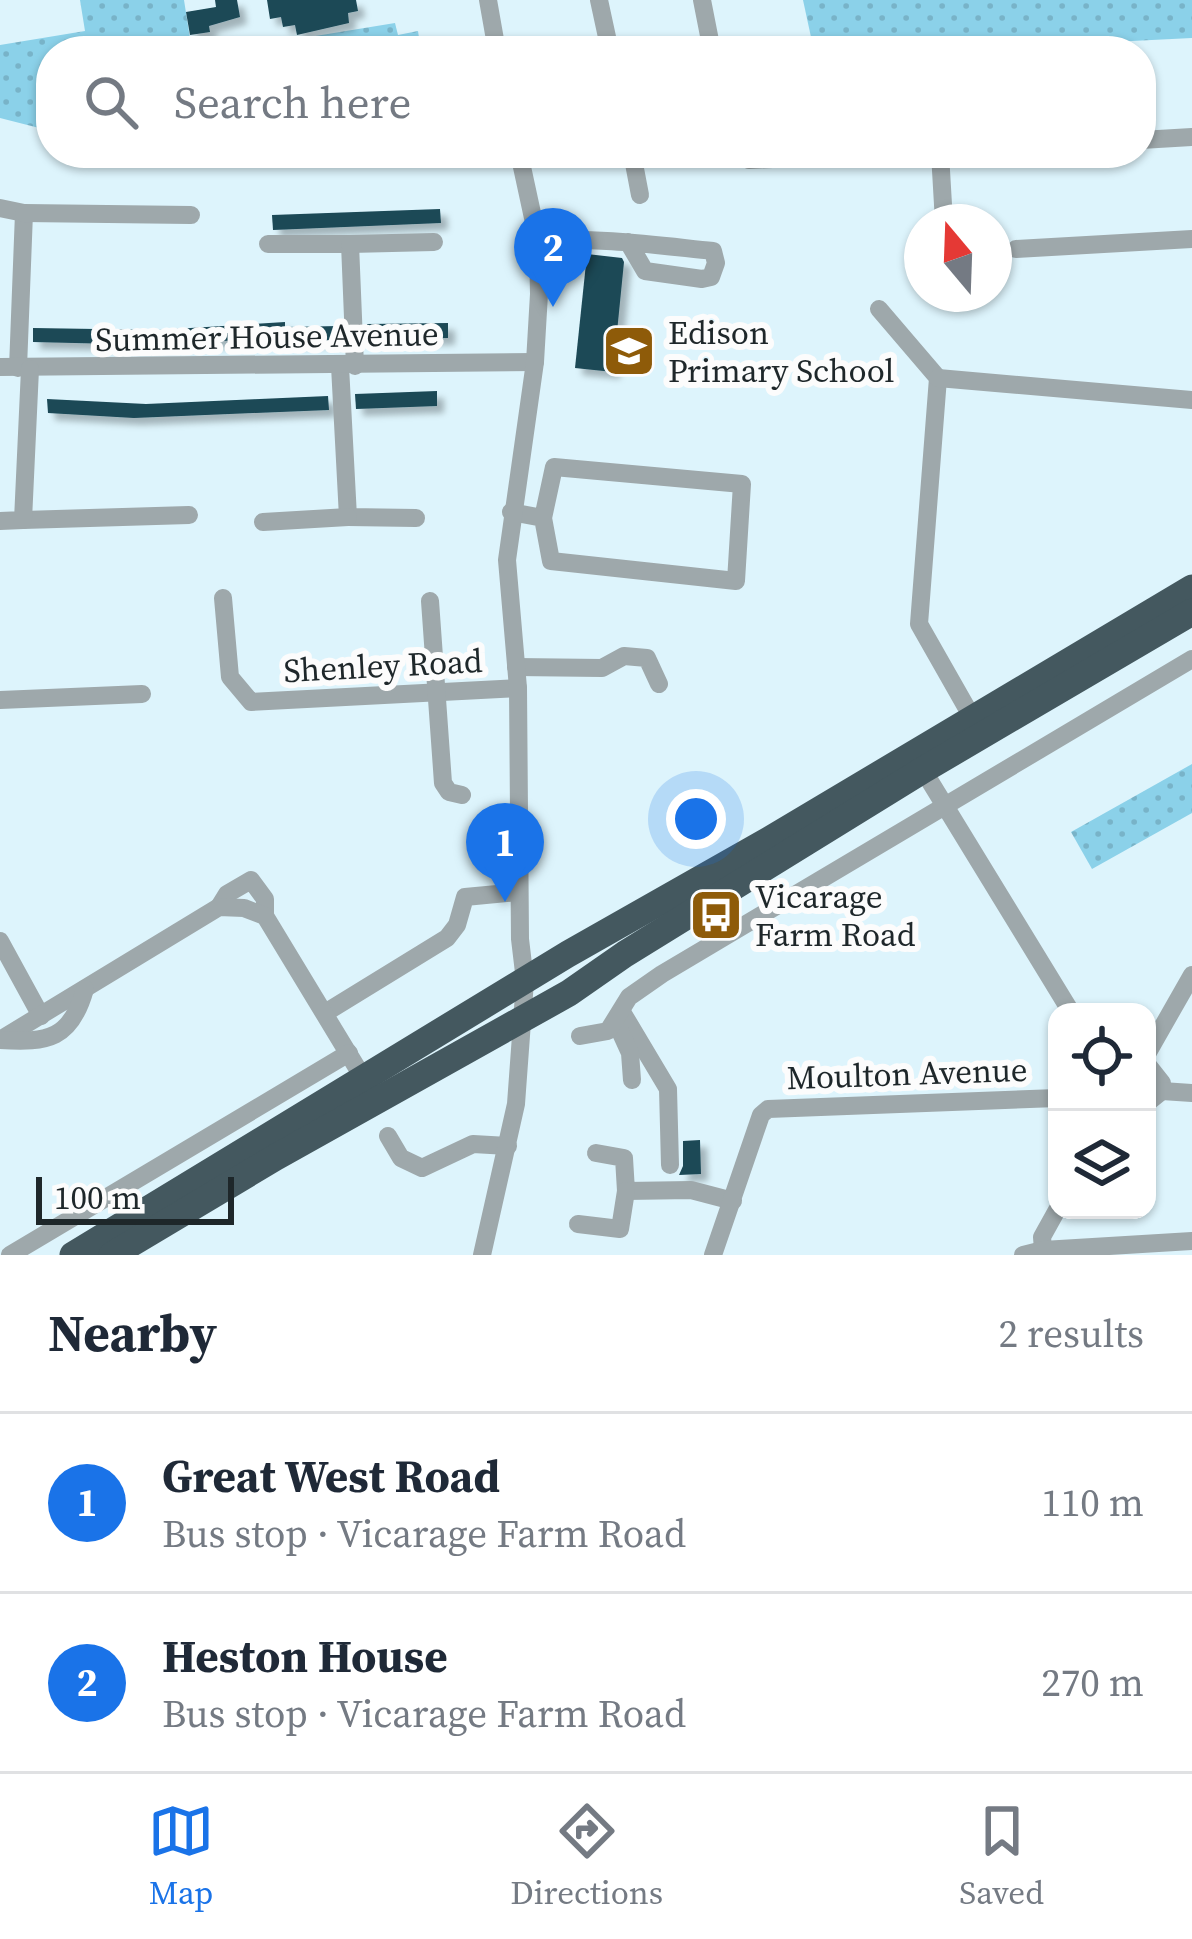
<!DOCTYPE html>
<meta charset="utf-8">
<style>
body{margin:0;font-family:"Source Serif 4",serif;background:#f2f2f3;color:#1f2937}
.controls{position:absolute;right:36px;bottom:36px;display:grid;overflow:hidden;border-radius:24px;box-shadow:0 3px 9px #0004}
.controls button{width:108px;height:108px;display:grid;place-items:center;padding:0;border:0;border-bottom:3px solid #e0e1e3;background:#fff;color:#1f2937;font:60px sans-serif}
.compass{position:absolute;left:904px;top:204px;width:108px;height:108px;border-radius:50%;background:#fff;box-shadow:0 3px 9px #0004;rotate:341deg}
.scale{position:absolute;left:36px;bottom:30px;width:198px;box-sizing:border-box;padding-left:12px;border:6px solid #1e272a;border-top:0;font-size:33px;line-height:42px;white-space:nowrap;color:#1e272a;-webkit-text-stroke:9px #fcfcfc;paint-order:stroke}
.you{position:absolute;left:696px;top:819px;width:42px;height:42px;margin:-30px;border:9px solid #fff;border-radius:50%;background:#1a73e8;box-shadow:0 0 0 18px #1a73e833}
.badge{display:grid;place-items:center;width:78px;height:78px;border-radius:50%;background:#1a73e8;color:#fff;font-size:39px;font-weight:700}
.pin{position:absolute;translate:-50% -99px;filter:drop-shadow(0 3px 6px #0008)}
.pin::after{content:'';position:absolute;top:63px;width:42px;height:36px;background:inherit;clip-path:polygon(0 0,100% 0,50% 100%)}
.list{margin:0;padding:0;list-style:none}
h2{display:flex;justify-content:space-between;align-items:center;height:156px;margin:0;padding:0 48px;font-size:51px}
h2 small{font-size:39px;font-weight:400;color:#747a83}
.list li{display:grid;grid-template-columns:78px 1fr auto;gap:36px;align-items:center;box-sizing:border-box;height:180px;padding:0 48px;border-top:3px solid #e0e1e3}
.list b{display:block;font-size:45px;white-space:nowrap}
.list p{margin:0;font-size:39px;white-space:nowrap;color:#747a83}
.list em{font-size:39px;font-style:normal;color:#747a83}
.icon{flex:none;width:66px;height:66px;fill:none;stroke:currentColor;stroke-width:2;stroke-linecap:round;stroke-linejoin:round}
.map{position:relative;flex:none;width:1192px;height:1255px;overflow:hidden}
.search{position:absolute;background:#fff;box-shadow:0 3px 9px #0004;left:36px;right:36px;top:36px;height:132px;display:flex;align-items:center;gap:30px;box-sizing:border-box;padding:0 42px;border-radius:48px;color:#747a83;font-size:45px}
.sheet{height:516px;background:#fff}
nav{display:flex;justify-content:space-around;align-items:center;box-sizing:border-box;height:168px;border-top:3px solid #e0e1e3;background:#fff;font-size:33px;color:#747a83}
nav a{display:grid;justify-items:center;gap:6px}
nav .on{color:#1a73e8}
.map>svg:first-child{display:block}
</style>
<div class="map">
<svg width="1192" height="1255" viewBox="0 0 1192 1255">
<defs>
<pattern id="green-dots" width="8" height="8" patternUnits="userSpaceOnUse" patternTransform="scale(3)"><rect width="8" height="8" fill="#8bd1e9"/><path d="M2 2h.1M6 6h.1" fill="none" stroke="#78b3c8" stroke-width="1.8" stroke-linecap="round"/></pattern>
<filter id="shadow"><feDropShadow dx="7" dy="7" stdDeviation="3" flood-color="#0004"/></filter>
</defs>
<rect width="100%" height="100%" fill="#ddf4fc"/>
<g fill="url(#green-dots)">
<polygon points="80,0 184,0 192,51 51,51 51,131 0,118 0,45 85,31"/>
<polygon points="803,0 1192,0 1192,38 929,51 814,51"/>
<polygon points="395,23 398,35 418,31 421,51 220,50 270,42 272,48 291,45 291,40"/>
<polygon points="188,153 439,153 444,168"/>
<polygon points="1192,764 1192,813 1092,869 1071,832"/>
</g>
<g fill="#1b4856" filter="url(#shadow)">
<polygon points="215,0 237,0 240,17 209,26 210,32 190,35 186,12 216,7"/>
<polygon points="267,0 356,0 358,11 348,13 349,23 297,35 295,25 283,27 281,17 270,19"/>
<polygon points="440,209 441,223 273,230 272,215"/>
<polygon points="587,254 622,258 624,262 613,372 575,368"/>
<polygon points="285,322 285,327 340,326 340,340 288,341 288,337 158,345 33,342 33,328 158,330"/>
<polygon points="448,323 448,338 367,339 367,324"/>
<polygon points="437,391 437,406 356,409 355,394"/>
<polygon points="328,396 329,410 134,418 48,413 47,399 146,404"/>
<polygon points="700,1140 701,1174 679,1175 683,1166 683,1141"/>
</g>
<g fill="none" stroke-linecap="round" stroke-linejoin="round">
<g stroke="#9ea8ab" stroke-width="18">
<polyline points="488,0 497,51"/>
<polyline points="599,0 610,51"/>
<polyline points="702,0 712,51"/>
<polyline points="1141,140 1192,137"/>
<polyline points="632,153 640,195"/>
<polyline points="736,153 749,160 905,153"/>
<polyline points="940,153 944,222"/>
<polyline points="0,208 24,213 18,368"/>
<polyline points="24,213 191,215"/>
<path d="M538,241C597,237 654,245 713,251L716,263L711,277L702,279L645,271L628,242"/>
<polyline points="268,244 350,244 355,366"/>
<polyline points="350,244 434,242"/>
<polyline points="1016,249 1192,239"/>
<polyline points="879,309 938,378 919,624 973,719"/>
<polyline points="340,366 348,517 416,518"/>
<polyline points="0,367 535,362"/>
<polyline points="938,378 1192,400"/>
<polyline points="511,512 543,518 554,467 742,484 736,581 551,561 543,518"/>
<polyline points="23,520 189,515"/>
<polyline points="0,521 23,520 30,369"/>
<polyline points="263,522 348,517"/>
<polyline points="223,598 230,677 251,702 518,688"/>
<polyline points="430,601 443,783 449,792 462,795"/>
<polyline points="516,667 602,668 624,656 647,658 659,684"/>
<polyline points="0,700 142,694"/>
<polyline points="923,770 1071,1012"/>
<polyline points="219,907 227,894 251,880 265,899 265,916"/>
<polyline points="0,941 41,1016"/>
<polyline points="622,1012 668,1089 670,1165"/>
<polyline points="325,1013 447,938 457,925 465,897 519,892"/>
<polyline points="620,1031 630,1053 632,1080"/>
<polyline points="580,1036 608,1031 629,997 662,974 1192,659"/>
<polyline points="0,1040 219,907 244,908 265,916 365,1081"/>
<path d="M0,1040C48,1043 71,1039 85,989"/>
<polyline points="1147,1054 1192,975"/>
<polyline points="1147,1064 1162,1083 1162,1091 1147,1103"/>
<polyline points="1162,1091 1192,1093"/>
<polyline points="388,1136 401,1158 422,1168 473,1144 508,1146"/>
<polyline points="596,1153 624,1158 626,1191 691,1190 733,1201"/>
<polyline points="578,1224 620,1229 626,1191"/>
<polyline points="1043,1250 1042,1237 1057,1210"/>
<polyline points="10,1255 349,1053"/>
<polyline points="482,1255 516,1104 525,981 520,939 518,688 507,560 535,362 539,294 538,241 519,153"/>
<polyline points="713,1255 761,1115 768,1109 1057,1098"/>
<polyline points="1023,1255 1043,1250 1192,1241"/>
</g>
<g stroke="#44585f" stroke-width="27">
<polyline points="73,1255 568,954 769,840 1192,588"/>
<polyline points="112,1255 276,1157 569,993 625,954 923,770 1192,612"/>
</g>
</g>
<defs>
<g id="school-square" transform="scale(2.7)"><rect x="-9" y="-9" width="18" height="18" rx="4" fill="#8e5b09" stroke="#fcfcfc"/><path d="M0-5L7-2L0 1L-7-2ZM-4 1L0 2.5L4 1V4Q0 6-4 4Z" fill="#fff"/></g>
<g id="bus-square" transform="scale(2.7)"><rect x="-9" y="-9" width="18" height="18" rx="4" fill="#8e5b09" stroke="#fcfcfc"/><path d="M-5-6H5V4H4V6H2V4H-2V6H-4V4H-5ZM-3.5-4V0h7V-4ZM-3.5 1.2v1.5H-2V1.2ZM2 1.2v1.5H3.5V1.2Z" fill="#fff"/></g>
</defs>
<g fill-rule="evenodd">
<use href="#school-square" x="629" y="351"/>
<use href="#bus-square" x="716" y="915"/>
</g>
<g text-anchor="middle" stroke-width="12" stroke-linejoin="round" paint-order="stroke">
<g font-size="33" fill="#1e272a" stroke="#fcfcfc" text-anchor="start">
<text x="668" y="344">Edison<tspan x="668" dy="38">Primary School</tspan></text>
<text x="755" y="908">Vicarage<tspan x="755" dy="38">Farm Road</tspan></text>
</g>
<g font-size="33" fill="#1e272a" stroke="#fcfcfc">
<text transform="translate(267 336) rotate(-1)" y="12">Summer House Avenue</text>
<text transform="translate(383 665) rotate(-3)" y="12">Shenley Road</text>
<text transform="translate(907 1073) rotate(-2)" y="12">Moulton Avenue</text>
</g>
</g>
</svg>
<div class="controls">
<button><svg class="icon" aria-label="locate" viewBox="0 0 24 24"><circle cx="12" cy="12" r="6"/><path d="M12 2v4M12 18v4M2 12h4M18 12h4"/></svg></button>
<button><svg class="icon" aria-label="layers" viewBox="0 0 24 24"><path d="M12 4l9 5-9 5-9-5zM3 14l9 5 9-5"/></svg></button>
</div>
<svg class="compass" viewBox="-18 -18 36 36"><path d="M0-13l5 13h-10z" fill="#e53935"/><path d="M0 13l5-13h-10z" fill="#747a83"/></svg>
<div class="scale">100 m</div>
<div class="you"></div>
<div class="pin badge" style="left:505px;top:902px">1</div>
<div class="pin badge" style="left:553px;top:307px">2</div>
<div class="search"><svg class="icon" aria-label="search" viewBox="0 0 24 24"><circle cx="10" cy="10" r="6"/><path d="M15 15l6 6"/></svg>Search here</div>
</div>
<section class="sheet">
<h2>Nearby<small>2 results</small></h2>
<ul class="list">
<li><span class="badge">1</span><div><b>Great West Road</b><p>Bus stop · Vicarage Farm Road</p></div><em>110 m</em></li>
<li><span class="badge">2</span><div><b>Heston House</b><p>Bus stop · Vicarage Farm Road</p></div><em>270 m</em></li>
</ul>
</section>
<nav>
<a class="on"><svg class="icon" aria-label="map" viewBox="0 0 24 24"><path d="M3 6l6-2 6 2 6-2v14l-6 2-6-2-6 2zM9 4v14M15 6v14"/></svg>Map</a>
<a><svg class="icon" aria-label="directions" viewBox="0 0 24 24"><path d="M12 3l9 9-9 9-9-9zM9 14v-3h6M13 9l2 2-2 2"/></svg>Directions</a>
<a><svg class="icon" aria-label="saved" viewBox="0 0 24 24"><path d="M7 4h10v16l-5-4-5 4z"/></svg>Saved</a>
</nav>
